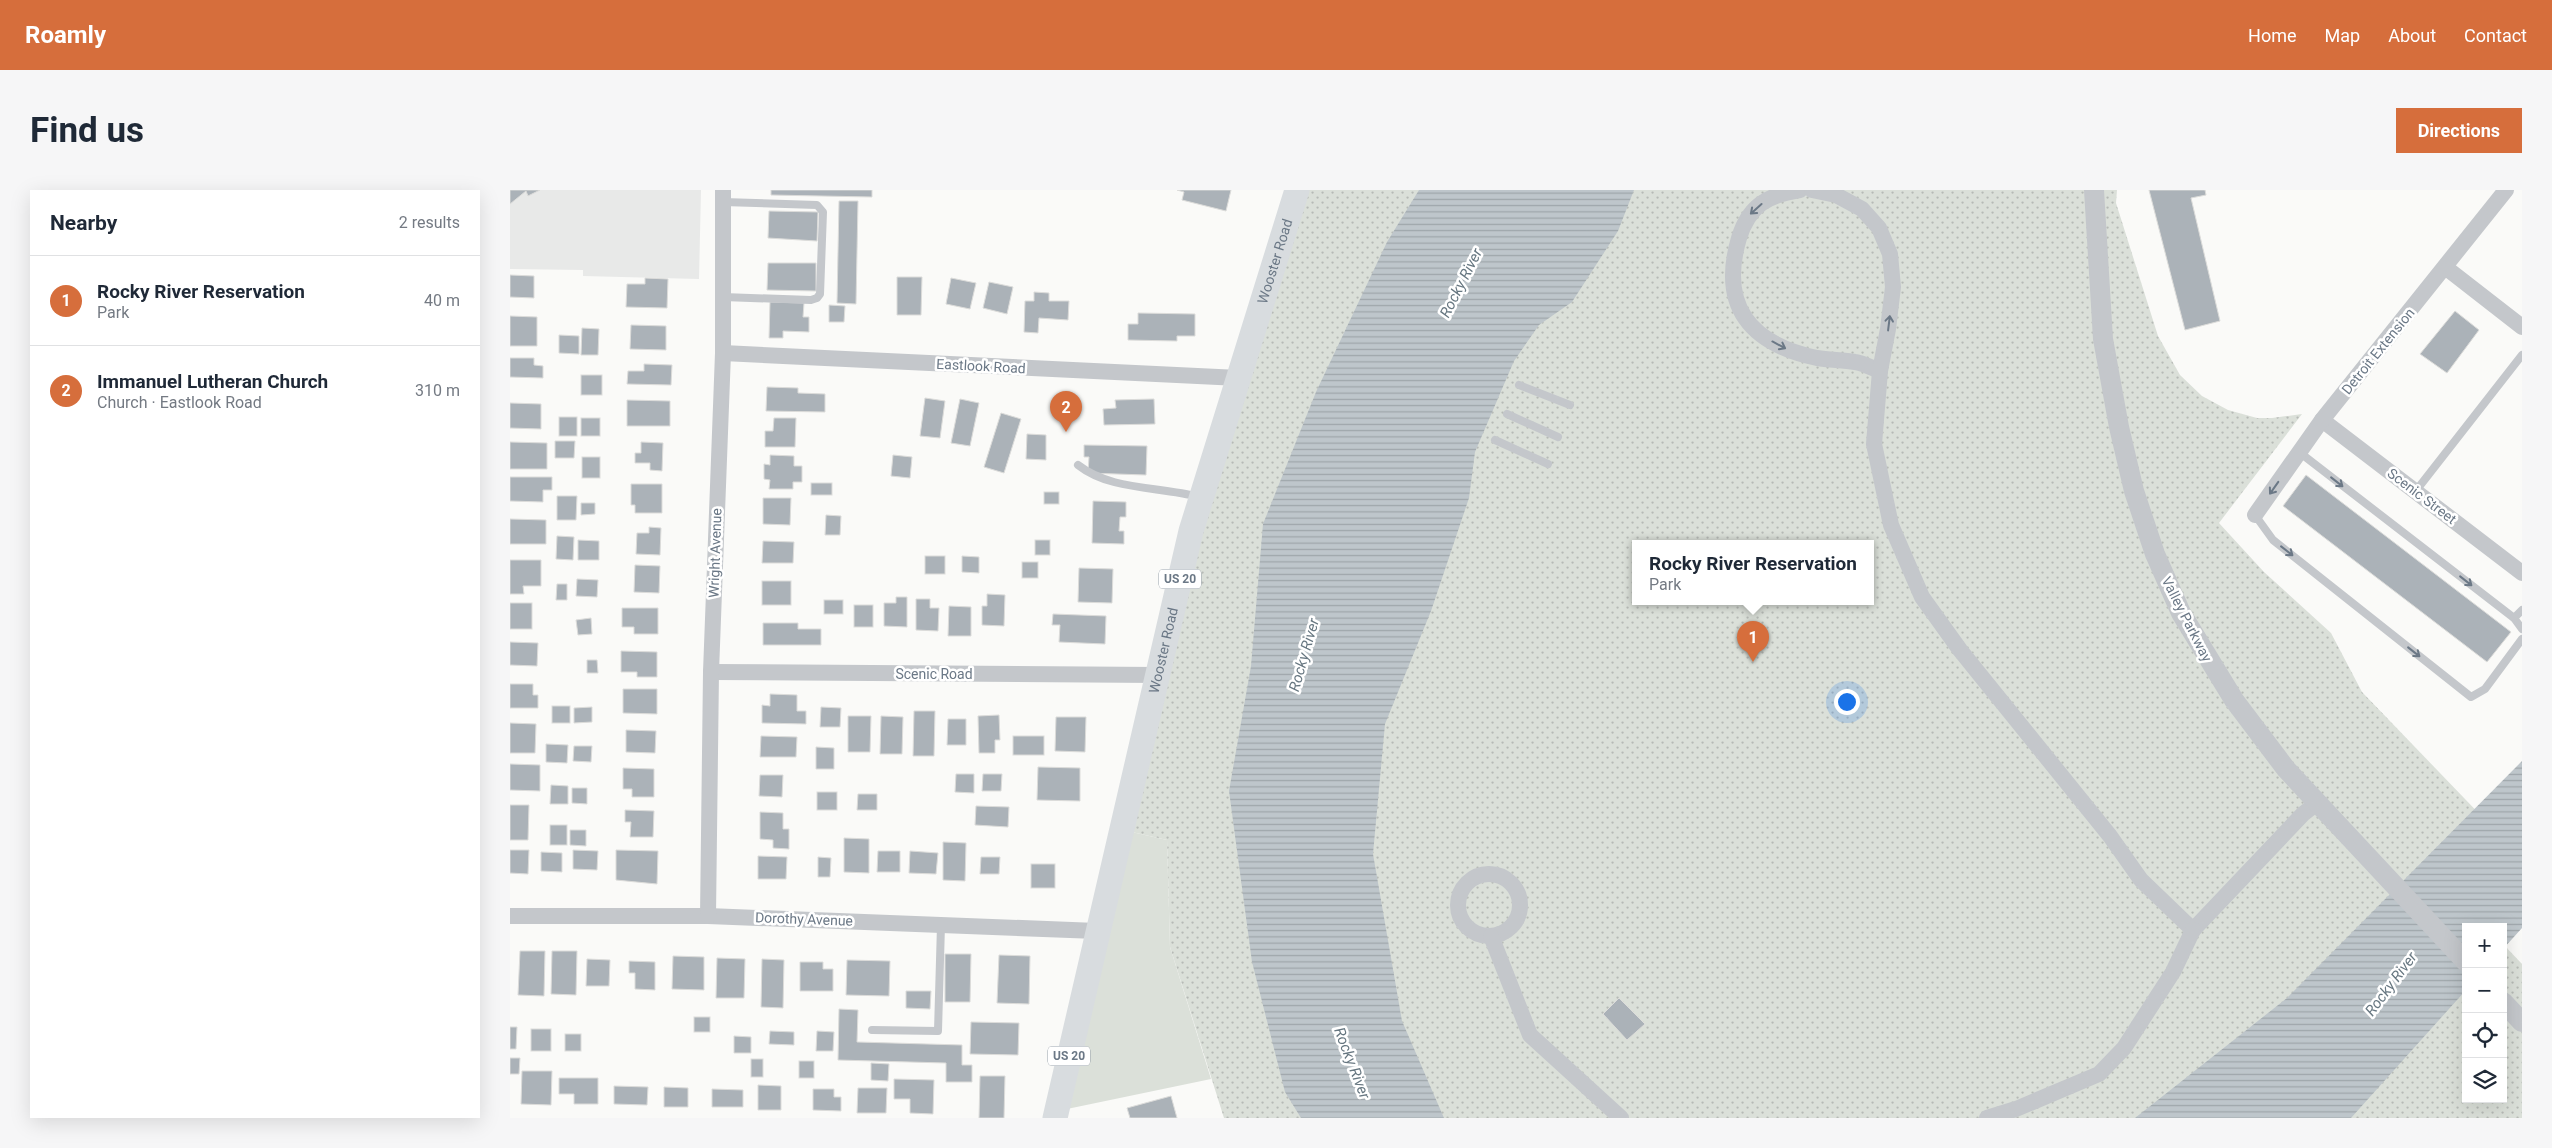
<!DOCTYPE html>
<meta charset="utf-8">
<style>
body{margin:0;font-family:Roboto,sans-serif;background:#f6f6f7;color:#1f2937}
.controls{position:absolute;right:15px;bottom:15px;display:grid;overflow:hidden;border-radius:0px;box-shadow:0 5px 20px #0002}
.controls button{width:45px;height:45px;display:grid;place-items:center;padding:0;border:0;border-bottom:1px solid #e0e1e3;background:#fff;color:#1f2937;font:25px sans-serif}
.you{position:absolute;left:1336px;top:511px;width:18px;height:18px;margin:-12px;border:4px solid #fff;border-radius:50%;background:#1a73e8;box-shadow:0 0 0 8px #1a73e833}
.badge{display:grid;place-items:center;width:32px;height:32px;border-radius:50%;background:#d66e3c;color:#fff;font-size:16px;font-weight:700}
.pin{position:absolute;translate:-50% -41px;filter:drop-shadow(0 1px 2px #0008)}
.pin::after{content:'';position:absolute;top:26px;width:18px;height:15px;background:inherit;clip-path:polygon(0 0,100% 0,50% 100%)}
.popup{position:absolute;left:1122px;top:350px;width:242px;height:65px;box-sizing:border-box;display:grid;place-content:center;border-radius:0px;background:#fff;filter:drop-shadow(0 1px 4px #0005);font-size:16px;white-space:nowrap;color:#747a83}
.popup b{font-size:19px;color:#1f2937}
.popup::after{content:'';position:absolute;left:50%;top:100%;margin-left:-10px;border:10px solid transparent;border-top-color:#fff}
.list{margin:0;padding:0;list-style:none}
h2{display:flex;justify-content:space-between;align-items:center;height:65px;margin:0;padding:0 20px;font-size:21px}
h2 small{font-size:16px;font-weight:400;color:#747a83}
.list li{display:grid;grid-template-columns:32px 1fr auto;gap:15px;align-items:center;box-sizing:border-box;height:90px;padding:0 20px;border-top:1px solid #e0e1e3}
.list b{display:block;font-size:19px;white-space:nowrap}
.list p{margin:0;font-size:16px;white-space:nowrap;color:#747a83}
.list em{font-size:16px;font-style:normal;color:#747a83}
.icon{flex:none;width:28px;height:28px;fill:none;stroke:currentColor;stroke-width:2;stroke-linecap:round;stroke-linejoin:round}
.map{position:relative;flex:none;width:2012px;height:928px;overflow:hidden;border-radius:0px}
header{display:flex;align-items:center;gap:30px;box-sizing:border-box;height:70px;padding:0 25px;background:#d66e3c;color:#fff}
header strong{font-size:24px}
nav{display:flex;gap:28px;margin-inline-start:auto;font-size:18px}
.intro{display:flex;align-items:center;justify-content:space-between;box-sizing:border-box;height:120px;padding:0 30px}
h1{margin:0;font-size:35px}
.button{padding:12px 22px;border-radius:0px;background:#d66e3c;color:#fff;font-size:18px;font-weight:700}
main{display:flex;gap:30px;padding:0 30px}
aside{flex:1;background:#fff;border-radius:0px;box-shadow:0 5px 20px #0002}
.map>svg:first-child{display:block}
</style>
<header>
<strong>Roamly</strong>
<nav><a>Home</a><a>Map</a><a>About</a><a>Contact</a></nav>
</header>
<div class="intro"><h1>Find us</h1><a class="button">Directions</a></div>
<main>
<aside>
<h2>Nearby<small>2 results</small></h2>
<ul class="list">
<li><span class="badge">1</span><div><b>Rocky River Reservation</b><p>Park</p></div><em>40 m</em></li>
<li><span class="badge">2</span><div><b>Immanuel Lutheran Church</b><p>Church · Eastlook Road</p></div><em>310 m</em></li>
</ul>
</aside>
<div class="map">
<svg width="2012" height="928" viewBox="0 0 2012 928">
<defs>
<pattern id="park-dots" width="8" height="8" patternUnits="userSpaceOnUse" patternTransform="scale(1.25)"><rect width="8" height="8" fill="#dbe0d9"/><path d="M2 2h.1M6 6h.1" fill="none" stroke="#b6bab6" stroke-width="1.8" stroke-linecap="round"/></pattern>
<pattern id="water-rules" width="6" height="5" patternUnits="userSpaceOnUse" patternTransform="scale(1.25)"><rect width="6" height="5" fill="#bec6cb"/><path d="M0 2.5h6" fill="none" stroke="#9ea6aa"/></pattern>
</defs>
<rect width="100%" height="100%" fill="#fafaf8"/>
<polygon fill="#e8e9e8" points="0,0 191,0 189,89 73,86 73,80 0,79"/>
<polygon fill="#dbe0d9" points="613,640 657,650 660,757 701,889 557,919"/>
<path fill="url(#park-dots)" fill-rule="evenodd" d="M787,0H1607L1606,13L1648,146L1670,185L1692,206L1718,220L1747,228H1762L1792,224L1709,333L1754,382L1821,443L1852,502L2006,662L1956,737V909H1993V754L2012,774V928H714L660,757L657,650L613,640L673,362ZM1126,353H1360V411H1126Z"/>
<g fill="url(#water-rules)">
<polygon points="909,0 1124,0 1108,41 1062,112 1029,135 1004,171 965,262 959,308 921,421 875,534 863,664 892,831 934,928 791,928 775,902 742,772 719,601 741,476 753,334 806,202 877,52"/>
<polygon points="2012,571 2012,738 1993,759 1993,737 1956,737 1956,800 1841,928 1625,928 1777,808"/>
</g>
<g fill="#abb2b8" stroke="#dcdcda">
<polygon points="0,0 30,0 18,6 16,1 0,14"/>
<polygon points="261,0 362,0 362,7 261,5"/>
<polygon points="667,0 721,0 716,21 672,10 674,2"/>
<polygon points="1639,0 1695,0 1696,5 1681,8 1710,131 1675,140"/>
<polygon points="329,11 348,11 346,114 327,113"/>
<polygon points="259,21 308,22 307,51 258,48"/>
<polygon points="258,73 306,73 306,101 257,100"/>
<polygon points="0,85 24,86 24,108 0,107"/>
<polygon points="387,87 412,87 411,125 387,125"/>
<polygon points="135,88 158,89 157,118 116,117 117,94 135,94"/>
<polygon points="441,88 466,93 460,119 436,114"/>
<polygon points="479,92 503,97 497,124 473,118"/>
<polygon points="524,102 539,103 539,111 559,111 558,130 529,128 528,143 514,142 515,111 524,111"/>
<polygon points="260,112 294,113 293,127 299,127 299,142 273,141 273,148 259,148"/>
<polygon points="319,115 335,116 334,132 319,132"/>
<polygon points="1945,121 1969,140 1937,183 1910,164"/>
<polygon points="628,123 685,124 685,146 667,146 667,151 618,150 618,134 628,134"/>
<polygon points="0,126 27,127 27,156 0,156"/>
<polygon points="121,135 156,136 156,160 120,159"/>
<polygon points="72,138 89,139 88,165 71,165"/>
<polygon points="49,145 69,146 69,164 49,163"/>
<polygon points="0,168 24,168 24,175 33,176 33,188 0,187"/>
<polygon points="134,174 162,175 161,195 117,194 118,181 134,181"/>
<rect x="71" y="185" width="21" height="20"/>
<polygon points="257,197 288,198 288,203 315,204 315,222 256,221"/>
<polygon points="415,208 435,211 430,248 410,246"/>
<polygon points="450,209 469,213 460,256 441,253"/>
<polygon points="644,209 645,234 594,235 593,219 606,218 605,210"/>
<polygon points="117,210 160,211 160,236 117,236"/>
<polygon points="0,213 31,214 31,239 0,238"/>
<polygon points="491,223 511,229 494,283 474,277"/>
<rect x="49" y="227" width="18" height="19"/>
<rect x="71" y="228" width="19" height="18"/>
<polygon points="264,228 286,228 285,257 255,257 255,241 263,241"/>
<polygon points="517,244 536,245 536,270 516,269"/>
<polygon points="45,251 65,251 64,268 45,268"/>
<polygon points="0,252 37,253 37,279 0,279"/>
<polygon points="131,252 153,253 152,281 140,280 140,273 125,273 125,263 131,263"/>
<polygon points="574,255 637,256 636,285 578,283 579,267 574,267"/>
<polygon points="260,265 284,266 284,276 292,276 292,292 283,292 283,299 259,299 260,290 254,289 254,274 260,275"/>
<polygon points="383,265 402,267 400,288 381,286"/>
<rect x="72" y="267" width="18" height="21"/>
<polygon points="1796,285 2001,442 1977,472 1773,316"/>
<polygon points="0,287 42,287 42,300 33,300 33,312 0,311"/>
<rect x="301" y="293" width="21" height="12"/>
<polygon points="121,294 152,294 152,323 125,323 125,315 121,315"/>
<rect x="534" y="302" width="15" height="12"/>
<polygon points="47,306 67,306 66,330 47,330"/>
<polygon points="253,308 281,308 280,335 253,334"/>
<polygon points="583,311 616,312 616,327 610,327 609,341 614,341 614,354 582,353"/>
<polygon points="71,313 85,313 85,324 71,325"/>
<polygon points="316,325 331,326 330,345 315,345"/>
<polygon points="0,329 36,330 36,354 0,354"/>
<polygon points="139,337 151,338 150,365 126,364 127,343 139,343"/>
<polygon points="47,346 64,347 63,370 46,369"/>
<polygon points="68,350 89,351 89,370 68,370"/>
<rect x="525" y="350" width="15" height="15"/>
<polygon points="253,351 284,352 283,373 252,373"/>
<rect x="415" y="366" width="20" height="18"/>
<polygon points="452,366 469,367 469,383 452,382"/>
<polygon points="0,370 31,370 31,396 13,396 14,404 0,404"/>
<rect x="512" y="372" width="16" height="16"/>
<polygon points="125,375 150,376 149,403 124,402"/>
<polygon points="569,378 603,379 602,413 568,412"/>
<polygon points="67,389 88,390 87,407 66,406"/>
<rect x="252" y="391" width="29" height="24"/>
<polygon points="47,394 57,394 57,410 46,410"/>
<polygon points="477,404 495,405 494,436 472,435 472,416 477,416"/>
<polygon points="386,407 397,407 397,437 374,436 374,413 386,413"/>
<polygon points="406,409 420,409 420,418 429,418 428,441 406,440"/>
<rect x="314" y="410" width="19" height="14"/>
<rect x="0" y="413" width="22" height="26"/>
<rect x="344" y="415" width="19" height="22"/>
<polygon points="439,416 461,417 461,446 438,446"/>
<polygon points="112,418 148,418 148,444 124,444 124,437 112,437"/>
<polygon points="543,424 596,426 595,454 549,452 550,435 542,435"/>
<polygon points="81,428 82,444 68,445 66,430"/>
<polygon points="253,433 288,433 288,439 311,439 311,455 253,455"/>
<polygon points="0,452 28,453 27,476 0,475"/>
<polygon points="111,461 147,462 147,487 127,487 127,482 111,482"/>
<polygon points="77,470 87,470 88,483 77,483"/>
<polygon points="0,494 23,494 23,505 28,505 28,518 0,518"/>
<polygon points="113,499 147,499 147,524 113,523"/>
<polygon points="260,504 287,505 287,521 296,521 296,534 252,533 252,515 260,516"/>
<rect x="42" y="516" width="18" height="17"/>
<polygon points="82,517 82,532 64,533 64,518"/>
<polygon points="311,517 331,518 330,537 310,537"/>
<polygon points="404,521 425,521 424,566 403,566"/>
<polygon points="489,525 490,550 485,550 485,563 469,563 468,526"/>
<polygon points="338,526 361,526 360,562 338,562"/>
<polygon points="371,526 393,527 392,564 370,564"/>
<polygon points="546,527 576,527 575,562 545,561"/>
<polygon points="438,529 456,529 456,555 437,555"/>
<polygon points="0,533 26,534 25,563 0,563"/>
<polygon points="116,540 146,541 145,563 116,562"/>
<polygon points="251,546 287,547 286,567 250,567"/>
<rect x="503" y="546" width="31" height="19"/>
<polygon points="36,554 58,555 57,573 36,572"/>
<polygon points="64,556 82,556 81,572 63,571"/>
<polygon points="306,557 324,558 324,579 306,579"/>
<polygon points="0,574 30,575 30,601 0,600"/>
<polygon points="528,577 570,578 570,611 527,610"/>
<polygon points="113,578 144,579 144,607 122,607 122,599 113,599"/>
<polygon points="446,584 464,584 464,603 445,602"/>
<polygon points="473,584 492,584 491,601 472,601"/>
<polygon points="250,585 273,585 272,607 249,606"/>
<polygon points="41,595 58,596 58,614 40,614"/>
<polygon points="62,598 77,598 77,614 62,613"/>
<rect x="307" y="602" width="20" height="18"/>
<polygon points="348,604 367,604 367,620 347,620"/>
<polygon points="0,615 19,615 18,650 0,650"/>
<polygon points="466,616 499,617 498,637 465,635"/>
<polygon points="115,620 144,621 143,647 120,647 121,632 115,632"/>
<polygon points="250,622 273,623 273,639 279,639 279,659 263,658 263,650 250,649"/>
<rect x="40" y="635" width="17" height="20"/>
<polygon points="60,640 76,640 76,656 60,655"/>
<polygon points="334,648 359,649 359,683 334,682"/>
<polygon points="433,652 456,653 455,691 433,690"/>
<polygon points="0,660 19,660 18,684 0,683"/>
<polygon points="63,660 88,661 87,680 63,679"/>
<polygon points="106,660 148,661 147,694 106,690"/>
<polygon points="368,661 390,661 390,682 367,682"/>
<polygon points="400,661 428,663 426,684 399,683"/>
<polygon points="31,662 52,663 52,682 31,681"/>
<polygon points="248,666 277,667 276,689 248,689"/>
<polygon points="308,667 321,668 320,687 308,687"/>
<polygon points="471,667 490,667 489,684 470,684"/>
<rect x="521" y="674" width="24" height="24"/>
<polygon points="10,761 35,761 34,806 8,805"/>
<polygon points="42,761 67,761 66,805 41,804"/>
<polygon points="435,764 461,764 460,812 435,812"/>
<polygon points="489,765 520,766 519,814 487,813"/>
<polygon points="163,766 194,767 194,800 162,799"/>
<polygon points="207,768 235,769 234,808 206,808"/>
<polygon points="77,769 100,770 99,796 76,796"/>
<polygon points="252,769 274,770 273,818 251,817"/>
<polygon points="337,770 380,771 379,806 336,805"/>
<polygon points="119,771 145,772 145,800 125,799 125,783 119,783"/>
<polygon points="290,772 313,772 313,779 323,779 323,801 290,801"/>
<polygon points="396,801 421,801 420,819 396,818"/>
<polygon points="1109,808 1135,834 1117,850 1093,824"/>
<polygon points="329,819 348,820 347,852 452,855 452,875 462,875 462,892 436,892 436,873 328,870"/>
<rect x="184" y="827" width="16" height="15"/>
<polygon points="461,832 509,833 508,865 460,864"/>
<polygon points="0,837 7,837 6,859 0,859"/>
<rect x="21" y="839" width="20" height="22"/>
<polygon points="260,841 284,842 284,855 259,854"/>
<polygon points="307,841 324,842 323,861 306,861"/>
<rect x="55" y="844" width="16" height="17"/>
<polygon points="224,846 241,847 241,863 224,863"/>
<polygon points="0,868 10,868 9,884 0,884"/>
<rect x="241" y="869" width="12" height="18"/>
<rect x="289" y="871" width="15" height="17"/>
<polygon points="361,873 379,874 378,891 361,890"/>
<polygon points="12,881 42,881 41,915 11,914"/>
<polygon points="470,886 495,886 494,928 469,928"/>
<polygon points="49,888 88,888 88,914 64,914 64,904 49,904"/>
<polygon points="384,889 424,890 423,924 400,923 400,909 384,909"/>
<polygon points="248,895 271,896 271,920 248,920"/>
<polygon points="104,896 138,897 137,915 104,914"/>
<polygon points="154,897 178,898 178,917 154,917"/>
<polygon points="348,898 377,898 376,923 347,923"/>
<polygon points="202,899 233,900 233,917 202,917"/>
<polygon points="303,899 324,899 324,907 331,907 331,921 303,920"/>
<polygon points="661,906 667,928 620,928 617,918"/>
</g>
<g fill="none" stroke-linecap="round" stroke-linejoin="round">
<g stroke="#c4c7cb" stroke-width="8">
<polyline points="213,12 307,15 313,22 310,104 307,108 301,110 213,107"/>
<polyline points="1009,195 1060,215"/>
<polyline points="997,224 1048,247"/>
<polyline points="985,250 1038,274"/>
<polyline points="1789,262 2004,428 2012,439"/>
<path d="M568,275C601,301 650,296 689,307"/>
<polyline points="1905,302 2012,165"/>
<polyline points="1745,325 1763,350 1961,507 1975,499 2012,449"/>
<polyline points="2004,428 2012,420"/>
<polyline points="362,840 428,841 431,735"/>
</g>
<g stroke="#c4c7cb" stroke-width="16">
<path d="M1290,0C1258,5 1239,15 1229,48C1209,116 1240,154 1307,168C1319,170 1332,170 1345,172C1353,173 1362,178 1370,181"/>
<polyline points="1302,0 1326,5 1352,19 1369,38 1380,64 1383,97 1378,139 1370,181 1364,254 1381,335 1412,407 1450,460 1600,646 1631,690 1683,740 1793,624 1807,613"/>
<polyline points="1935,77 2012,137"/>
<polyline points="213,163 729,188"/>
<polyline points="1812,230 2012,383"/>
<polyline points="1745,325 1812,230 1996,0"/>
<polyline points="201,482 648,485"/>
<circle cx="979" cy="715" r="31"/>
<polyline points="0,726 198,726 587,741"/>
<polyline points="198,726 201,482 213,163 213,0"/>
<polyline points="981,746 1020,845 1111,928"/>
<polyline points="1477,928 1506,919 1589,884 1614,858 1663,782 1683,740"/>
</g>
<g stroke="#c4c7cb" stroke-width="20">
<polyline points="1584,0 1593,149 1609,237 1624,301 1645,364 1671,423 1724,510 1776,579 1956,772"/>
<polyline points="1993,812 2012,832"/>
</g>
<path stroke="#d8dcdf" stroke-width="25" id="s1" d="M545,928L681,341L787,0"/>
</g>
<defs><path id="oneway-shaft" d="M-6 0H5M1.5-3L5.5 0L1.5 3" fill="none" stroke-width="1.6" stroke-linecap="round" stroke-linejoin="round" transform="scale(1.25)"/></defs>
<g stroke="#6b7886">
<use href="#oneway-shaft" transform="translate(1246 19) rotate(138)"/>
<use href="#oneway-shaft" transform="translate(1379 133) rotate(-83)"/>
<use href="#oneway-shaft" transform="translate(1269 155) rotate(28)"/>
<use href="#oneway-shaft" transform="translate(1827 292) rotate(38)"/>
<use href="#oneway-shaft" transform="translate(1764 298) rotate(125)"/>
<use href="#oneway-shaft" transform="translate(1777 361) rotate(38)"/>
<use href="#oneway-shaft" transform="translate(1956 391) rotate(38)"/>
<use href="#oneway-shaft" transform="translate(1904 462) rotate(38)"/>
</g>
<g text-anchor="middle" stroke-width="5" stroke-linejoin="round" paint-order="stroke">
<g fill="#fff" stroke="#97a0aa" stroke-width="1">
<rect x="649" y="379.5" width="42" height="19" rx="4"/>
<rect x="538" y="856.5" width="42" height="19" rx="4"/>
</g>
<g font-size="12" font-weight="bold" fill="#6b7886">
<text x="670" y="393">US 20</text>
<text x="559" y="870">US 20</text>
</g>
<g font-size="14" fill="#6b7886" stroke="#fff">
<text dy="5" stroke="none"><textPath href="#s1" startOffset="885">Wooster Road</textPath></text>
<text transform="translate(1868 161) rotate(-51)" y="5">Detroit Extension</text>
<text transform="translate(471 176) rotate(3)" y="5">Eastlook Road</text>
<text transform="translate(1912 306) rotate(37)" y="5">Scenic Street</text>
<text transform="translate(205 363) rotate(-88)" y="5">Wright Avenue</text>
<text transform="translate(1677 429) rotate(63)" y="5">Valley Parkway</text>
<text dy="5" stroke="none"><textPath href="#s1" startOffset="480">Wooster Road</textPath></text>
<text x="424" y="489">Scenic Road</text>
<text transform="translate(294 729) rotate(2)" y="5">Dorothy Avenue</text>
</g>
<g font-size="15" font-style="italic" fill="#677781" stroke="#fff">
<text transform="translate(951 93) rotate(-63)" y="5">Rocky River</text>
<text transform="translate(794 465) rotate(-74)" y="5">Rocky River</text>
<text transform="translate(1881 794) rotate(-53)" y="5">Rocky River</text>
<text transform="translate(842 873) rotate(69)" y="5">Rocky River</text>
</g>
</g>
</svg>
<div class="controls">
<button>+</button>
<button>−</button>
<button><svg class="icon" aria-label="locate" viewBox="0 0 24 24"><circle cx="12" cy="12" r="6"/><path d="M12 2v4M12 18v4M2 12h4M18 12h4"/></svg></button>
<button><svg class="icon" aria-label="layers" viewBox="0 0 24 24"><path d="M12 4l9 5-9 5-9-5zM3 14l9 5 9-5"/></svg></button>
</div>
<div class="you"></div>
<div class="pin badge" style="left:1243px;top:472px">1</div>
<div class="popup"><b>Rocky River Reservation</b>Park</div>
<div class="pin badge" style="left:556px;top:242px">2</div>
</div>
</main>
